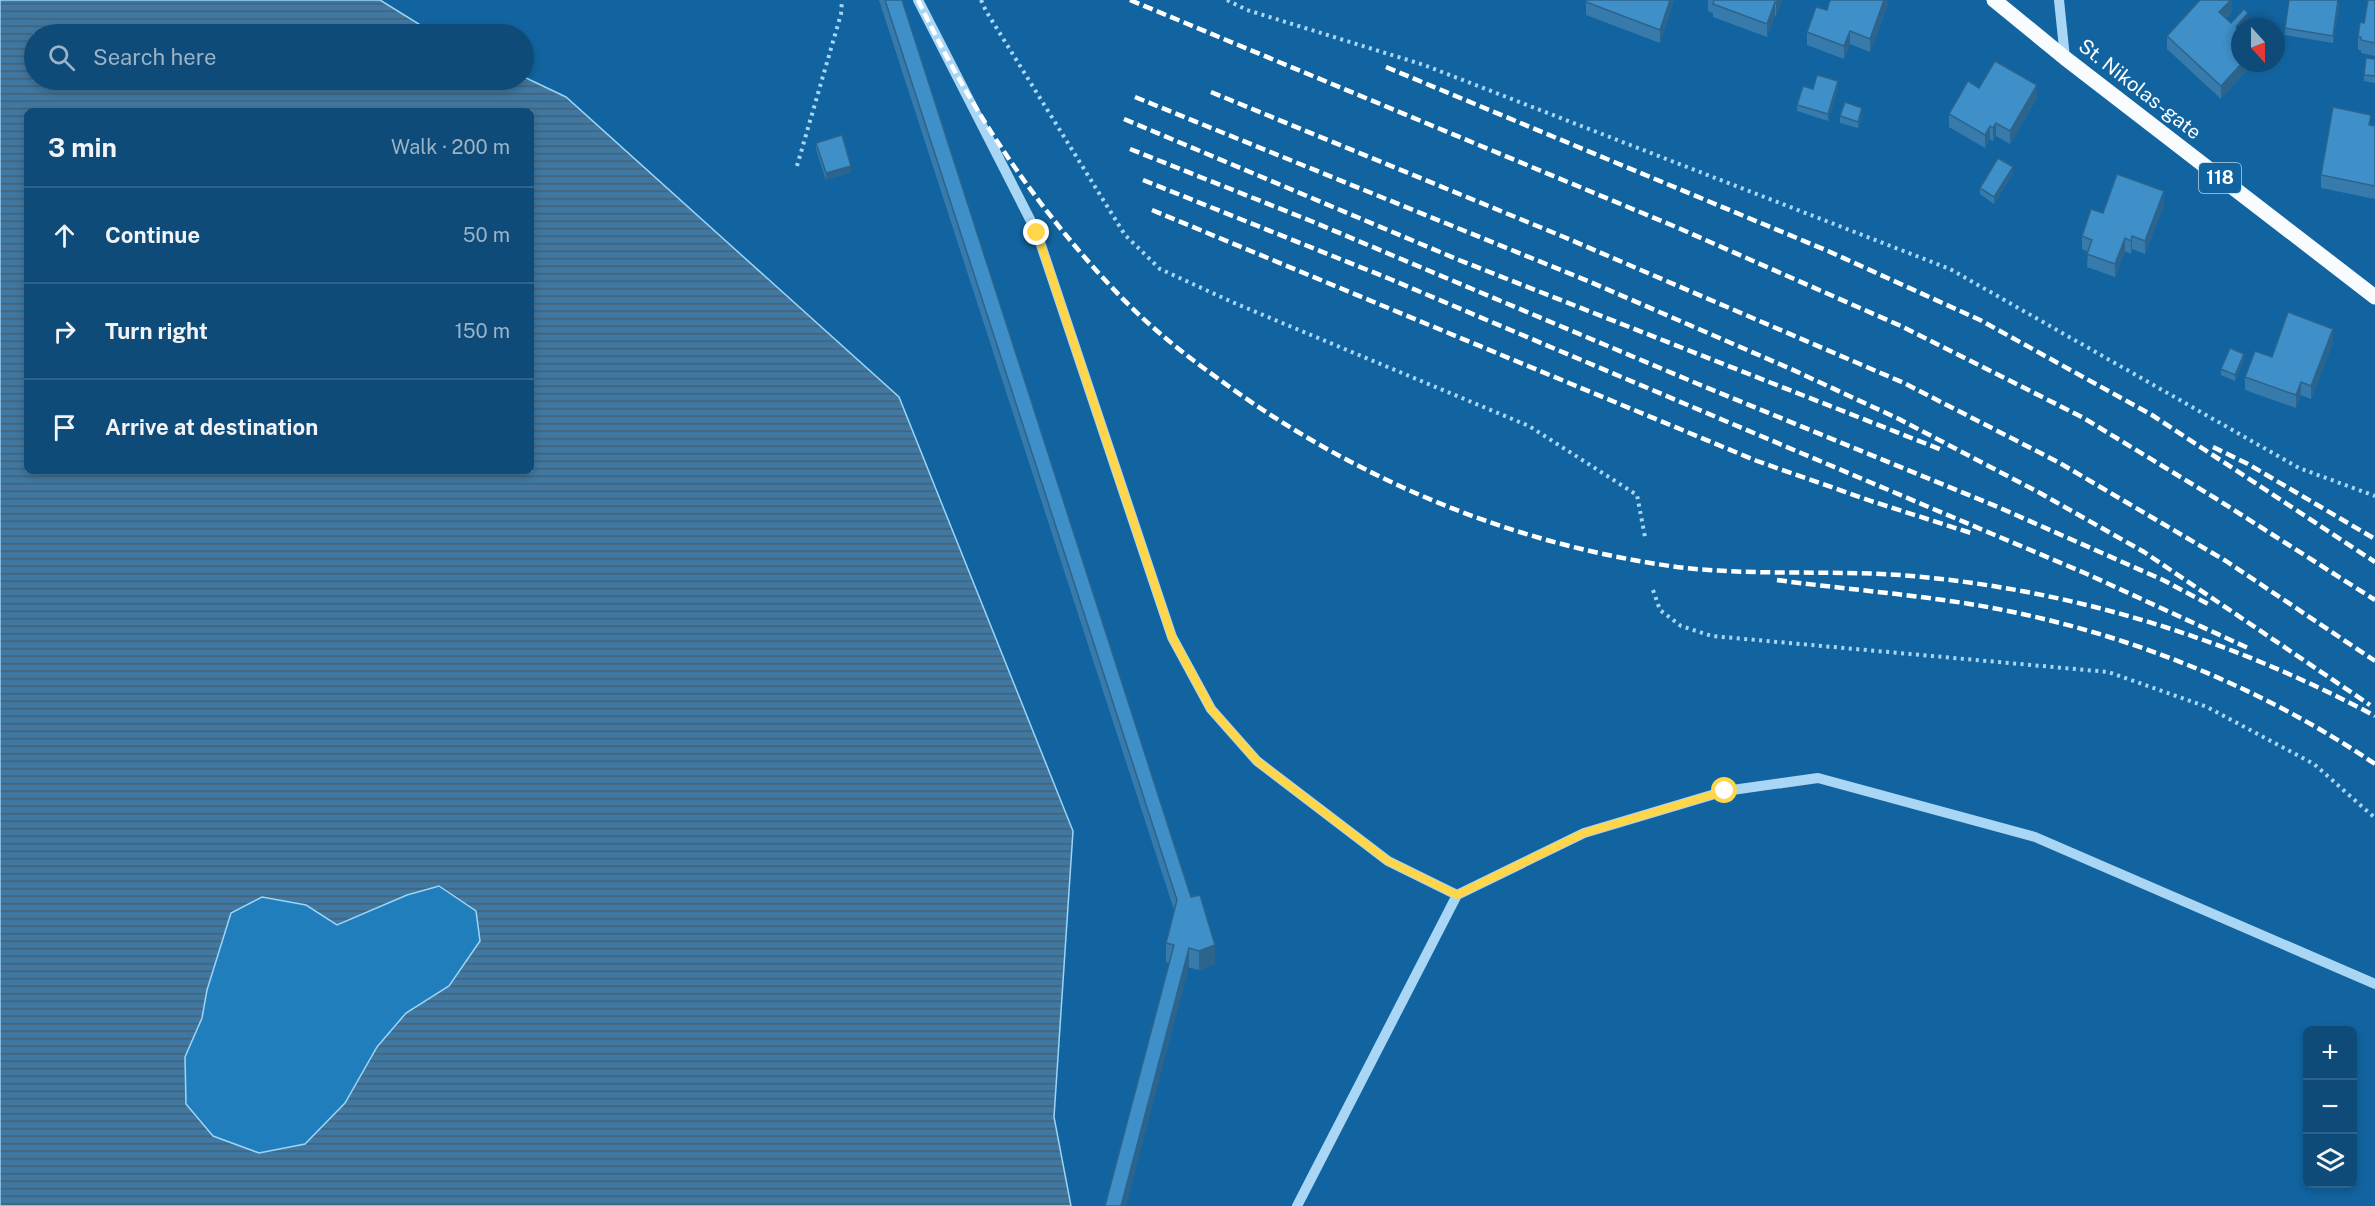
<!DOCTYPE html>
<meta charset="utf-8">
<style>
body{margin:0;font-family:"Public Sans",sans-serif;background:#17527d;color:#f1f3f6}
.controls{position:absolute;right:18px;bottom:18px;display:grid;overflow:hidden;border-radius:9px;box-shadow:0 3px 9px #0003}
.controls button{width:54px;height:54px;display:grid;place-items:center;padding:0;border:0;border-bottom:2px solid #2e638a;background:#0e4b78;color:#f1f3f6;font:30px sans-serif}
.compass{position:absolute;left:2231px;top:18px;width:54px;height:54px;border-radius:50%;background:#0e4b78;box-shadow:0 3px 9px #0003;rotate:159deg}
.stop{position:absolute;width:18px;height:18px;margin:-14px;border:4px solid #ffd54a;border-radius:50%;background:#fff}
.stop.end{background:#ffd54a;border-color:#fff;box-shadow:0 2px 6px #0008}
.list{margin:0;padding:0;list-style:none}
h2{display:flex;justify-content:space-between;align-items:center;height:78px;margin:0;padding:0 24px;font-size:26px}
h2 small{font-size:20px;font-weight:400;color:#9bb3c6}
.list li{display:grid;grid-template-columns:39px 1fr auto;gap:18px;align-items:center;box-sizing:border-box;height:96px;padding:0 24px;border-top:2px solid #2e638a}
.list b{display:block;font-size:22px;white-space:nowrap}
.list em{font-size:20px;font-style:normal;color:#9bb3c6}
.icon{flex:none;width:33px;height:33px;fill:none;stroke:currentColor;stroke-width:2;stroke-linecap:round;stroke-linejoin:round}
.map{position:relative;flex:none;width:2375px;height:1206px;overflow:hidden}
.search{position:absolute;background:#0e4b78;box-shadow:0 3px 9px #0003;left:24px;top:24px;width:510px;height:66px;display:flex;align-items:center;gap:15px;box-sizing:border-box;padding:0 21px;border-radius:33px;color:#9bb3c6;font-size:22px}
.panel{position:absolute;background:#0e4b78;box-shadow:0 3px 9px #0003;left:24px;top:108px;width:510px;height:366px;border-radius:9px}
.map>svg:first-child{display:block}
</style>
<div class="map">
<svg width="2375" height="1206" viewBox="0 0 2375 1206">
<defs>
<pattern id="water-rules" width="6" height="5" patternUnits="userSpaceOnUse" patternTransform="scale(1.5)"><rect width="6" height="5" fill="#3f78a2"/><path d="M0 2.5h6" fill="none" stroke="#466073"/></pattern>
</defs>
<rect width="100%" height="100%" fill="#1264a0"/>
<polygon fill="#217ebd" points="439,886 476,911 480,941 449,986 406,1013 377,1047 345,1103 305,1144 259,1153 213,1136 186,1104 185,1057 202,1018 207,990 231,913 262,897 306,905 337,925 407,895"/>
<path fill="url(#water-rules)" stroke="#9cd4f8" stroke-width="1.5" fill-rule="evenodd" d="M0,0H380L435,34H34V80H524V77L566,97L899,397L1073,831L1054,1117L1071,1206H0ZM27,111H531V471H27ZM439,886L476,911L480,941L449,986L406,1013L377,1047L345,1103L305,1144L259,1153L213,1136L186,1104L185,1057L202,1018L207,990L231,913L262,897L306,905L337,925L407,895Z"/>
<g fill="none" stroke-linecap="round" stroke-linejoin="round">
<g stroke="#aad6f5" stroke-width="4" stroke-dasharray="3 4.5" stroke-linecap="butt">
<polyline points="981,0 986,11 1125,235 1160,269 1232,302 1529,426 1637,495 1645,537"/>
<polyline points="1227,0 1247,10 1424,65 1950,269 2299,468 2375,496"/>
<polyline points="797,166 841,14 842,0"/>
<polyline points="1653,590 1660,610 1681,626 1712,636 2108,672 2207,707 2314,764 2375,818"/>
</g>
<g stroke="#aad6f5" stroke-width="10">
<polyline points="918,0 1037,233 1172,637 1211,709 1257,761 1388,861 1457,895"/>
<polyline points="2059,0 2065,58"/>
<polyline points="1297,1206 1457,895 1584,833 1725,791 1818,778 2035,837 2375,984"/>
</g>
<polyline stroke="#f8fcff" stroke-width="15" points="1994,0 2065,58 2375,297"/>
<g stroke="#fff" stroke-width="4.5" stroke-dasharray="10 4.5" stroke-linecap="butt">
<path d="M918,0C970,109 1037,210 1121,297C1151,328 1185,355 1220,380C1355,479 1510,544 1677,567C1751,576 1826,570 1900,575C2067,588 2227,637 2375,716"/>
<polyline points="1130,0 1676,227 1901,326 2082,417 2215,498 2375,600"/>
<polyline points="1386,67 1828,251 1980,320 2152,415 2375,562"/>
<polyline points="1211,92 1564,237 1904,383 2058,462 2226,561 2375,661"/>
<polyline points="1135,97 1588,281 1791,369 1899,419 2040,493 2144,552 2370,705"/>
<polyline points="1124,119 1459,260 1942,450"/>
<polyline points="1130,149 1311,221 1698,384 1998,507 2163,580 2208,604"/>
<polyline points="1143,180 1390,279 2087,574 2248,648"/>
<polyline points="1152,210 1757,461 1871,501 1971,533"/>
<polyline points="2213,447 2248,464 2375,539"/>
<path d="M1777,580C1843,589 1910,594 1976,605C2117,629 2257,684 2375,764"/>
</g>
</g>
<g fill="#367bac">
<polygon points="879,0 902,0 1191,897 1215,964 1199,970 1166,962 1166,943 1174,910"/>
<polygon points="1586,0 1674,0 1660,43 1586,15"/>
<polygon points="1708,0 1782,0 1776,16 1775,15 1767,37 1713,17 1713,13 1708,11"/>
<polygon points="1888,0 1888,4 1870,52 1850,44 1844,59 1807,45 1807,32 1827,10"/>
<polygon points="2232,0 2232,12 2226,18 2231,23 2248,26 2247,27 2240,27 2221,99 2167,49 2167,36"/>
<polygon points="2375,0 2375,56 2361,53 2361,50 2358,50 2358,37"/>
<polygon points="2339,4 2333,43 2285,35 2285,28"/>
<polygon points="2375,59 2375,83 2364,81 2364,75"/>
<polygon points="1838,88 1828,121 1797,111 1797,105 1813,89"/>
<polygon points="1979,88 2037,98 2010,144 1996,136 1993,141 1990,139 1985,148 1949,127 1949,114"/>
<polygon points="1862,114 1858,128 1840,123 1840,116"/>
<polygon points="2371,125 2375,126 2375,199 2321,188 2321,175"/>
<polygon points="816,143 851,172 826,180 816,149"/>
<polygon points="2013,173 1994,204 1980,194 1980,188"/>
<polygon points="2164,204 2145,254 2132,249 2131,254 2125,251 2115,277 2087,267 2088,252 2082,249 2082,236 2103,213"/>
<polygon points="2333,342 2311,399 2301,395 2296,408 2245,390 2245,377 2272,357"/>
<polygon points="2244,360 2235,381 2221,375 2221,369"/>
</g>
<g fill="#2c648c">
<polygon points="1670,0 1674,0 1660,43 1660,30"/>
<polygon points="1778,0 1782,0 1776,16 1776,3"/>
<polygon points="1884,0 1888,0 1888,4 1870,52 1870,39"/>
<polygon points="2231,0 2232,0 2232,12 2219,25 2219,12"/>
<polygon points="2339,0 2339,4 2333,43 2333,36"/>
<polygon points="1775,2 1775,15 1767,37 1767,24"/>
<polygon points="2248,13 2248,26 2247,27 2240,27 2240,35 2236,27"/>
<polygon points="1850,31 1850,44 1844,59 1844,46"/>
<polygon points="2242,63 2254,63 2221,99 2221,86"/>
<polygon points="1838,81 1838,88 1828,121 1828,114"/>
<polygon points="2037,85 2037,98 2010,144 2010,131"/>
<polygon points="1862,108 1862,114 1858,128 1858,122"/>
<polygon points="1996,123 1996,136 1993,141 1993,128"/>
<polygon points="1990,126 1990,139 1985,148 1985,135"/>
<polygon points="851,166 851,172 826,180 826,173"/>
<polygon points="2013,167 2013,173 1994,204 1994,197"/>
<polygon points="2164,191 2164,204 2145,254 2145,241"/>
<polygon points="2132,236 2132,249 2131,254 2131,241"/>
<polygon points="2125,238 2125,251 2115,277 2115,264"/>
<polygon points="2333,329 2333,342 2311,399 2311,386"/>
<polygon points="2244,354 2244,360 2235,381 2235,375"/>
<polygon points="2301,382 2301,395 2296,408 2296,395"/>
<polygon points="1215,945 1215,964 1199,970 1199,951"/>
<polygon points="1189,948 1189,967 1126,1206 1121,1206"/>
</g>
<g fill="#3f8fc8" stroke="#2c648c" stroke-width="1.5">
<polygon points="885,0 902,0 1191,897 1200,895 1215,945 1199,951 1189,948 1121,1206 1105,1206 1174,945 1166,943 1177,900"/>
<polygon points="1586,0 1670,0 1660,30 1586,2"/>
<polygon points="1713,0 1778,0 1776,3 1775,2 1767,24 1713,4 1714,0"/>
<polygon points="1830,0 1884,0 1870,39 1850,31 1844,46 1807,32 1816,7 1827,10"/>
<polygon points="2200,0 2231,0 2219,12 2231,23 2244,9 2248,13 2236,27 2240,31 2240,63 2242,63 2221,86 2167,36"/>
<polygon points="2289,0 2338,0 2333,36 2285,28"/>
<polygon points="2368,0 2375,0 2375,43 2361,40 2361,37 2358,37 2360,22 2364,23"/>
<polygon points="2366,58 2375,59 2375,76 2364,75"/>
<polygon points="1995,61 2037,85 2010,131 1996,123 1993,128 1990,126 1985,135 1949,114 1968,81 1979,88"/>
<polygon points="1817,75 1838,81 1828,114 1797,105 1803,86 1813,89"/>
<polygon points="1845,102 1862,108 1858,122 1840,116"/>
<polygon points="2333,107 2371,115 2369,125 2375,126 2375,186 2321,175"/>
<polygon points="842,135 851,166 826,173 816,143"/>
<polygon points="1998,158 2013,167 1994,197 1980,188"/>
<polygon points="2117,174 2164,191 2145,241 2132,236 2131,241 2125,238 2115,264 2087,254 2092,240 2082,236 2091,209 2103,213"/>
<polygon points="2288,312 2333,329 2311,386 2301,382 2296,395 2245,377 2255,351 2272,357"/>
<polygon points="2230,348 2244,354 2235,375 2221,369"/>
</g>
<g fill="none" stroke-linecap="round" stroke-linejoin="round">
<polyline stroke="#ffd54a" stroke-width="8" points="1037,233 1172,637 1211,709 1257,761 1388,861 1457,895 1584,833 1725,791"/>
</g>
<g text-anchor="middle" stroke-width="4.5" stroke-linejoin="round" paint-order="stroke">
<rect fill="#1264a0" stroke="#b8d0e2" stroke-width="1.5" x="2199" y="163" width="42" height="30" rx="4.5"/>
<g font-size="18" font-weight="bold" fill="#fff">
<text x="2220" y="184">118</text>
</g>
<g font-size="20" fill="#fff" stroke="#1264a0">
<text transform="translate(2140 89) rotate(38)" y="7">St. Nikolas-gate</text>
</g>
</g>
</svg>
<div class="controls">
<button>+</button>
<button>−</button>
<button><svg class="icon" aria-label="layers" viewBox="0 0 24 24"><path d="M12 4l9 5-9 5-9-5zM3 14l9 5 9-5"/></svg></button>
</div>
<svg class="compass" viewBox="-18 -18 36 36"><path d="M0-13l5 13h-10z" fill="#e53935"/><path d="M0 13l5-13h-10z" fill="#9bb3c6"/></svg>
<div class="stop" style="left:1725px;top:791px"></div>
<div class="stop end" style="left:1037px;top:233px"></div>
<div class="search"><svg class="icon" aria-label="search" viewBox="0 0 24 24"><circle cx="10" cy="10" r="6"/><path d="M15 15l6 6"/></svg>Search here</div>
<section class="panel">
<h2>3 min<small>Walk · 200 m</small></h2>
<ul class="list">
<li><svg class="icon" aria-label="ahead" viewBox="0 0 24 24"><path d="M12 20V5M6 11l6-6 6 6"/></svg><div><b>Continue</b></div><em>50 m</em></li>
<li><svg class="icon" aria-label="right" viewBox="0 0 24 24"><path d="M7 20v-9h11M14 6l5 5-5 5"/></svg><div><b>Turn right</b></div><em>150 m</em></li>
<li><svg class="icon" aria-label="arrive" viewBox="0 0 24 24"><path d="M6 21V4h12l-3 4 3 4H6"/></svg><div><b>Arrive at destination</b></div></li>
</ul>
</section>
</div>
